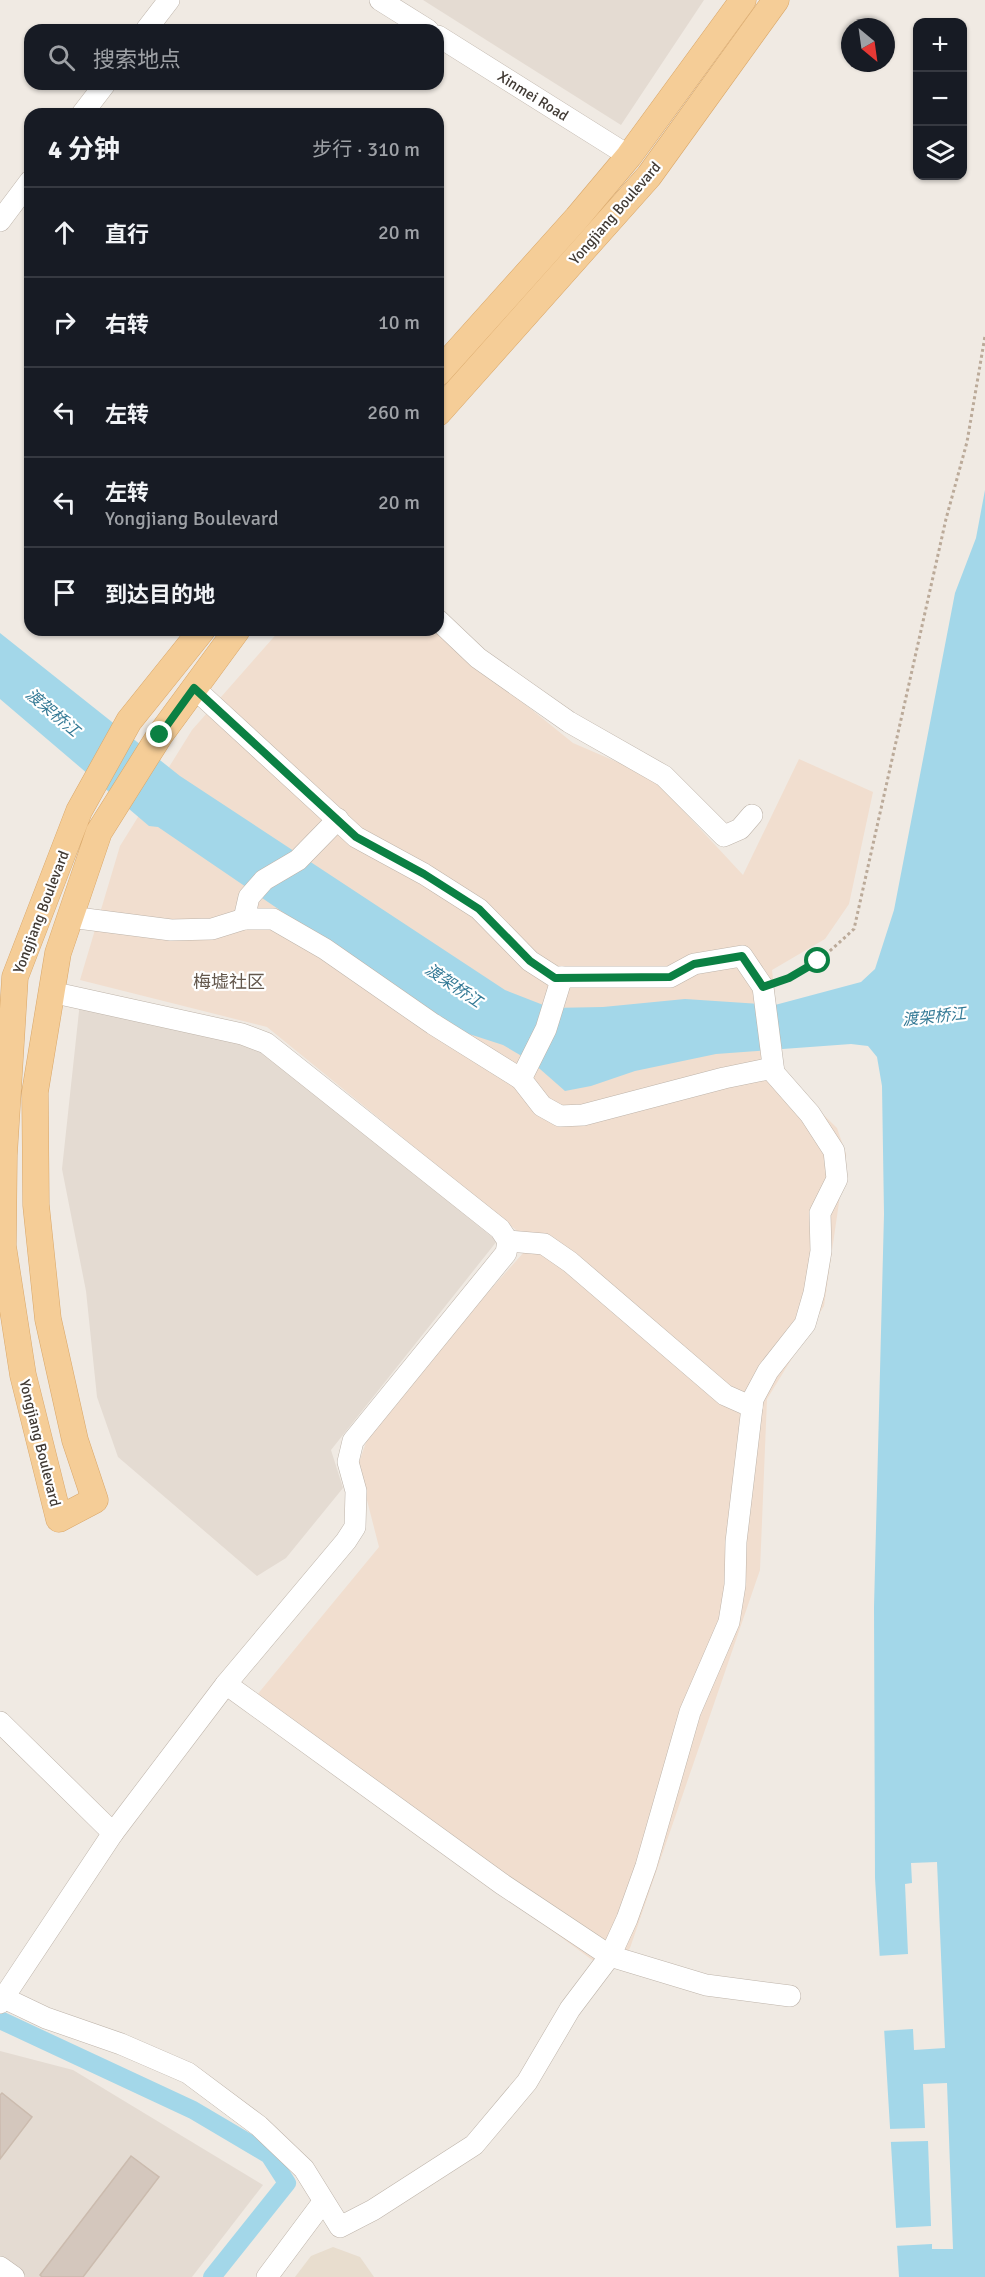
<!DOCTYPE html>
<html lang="zh">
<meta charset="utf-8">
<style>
body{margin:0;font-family:Signika,"Noto Sans SC",sans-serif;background:#242831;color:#f1f3f6}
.controls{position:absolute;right:18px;top:18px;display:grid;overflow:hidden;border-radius:12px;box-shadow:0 2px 4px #0004}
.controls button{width:54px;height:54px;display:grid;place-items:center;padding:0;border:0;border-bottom:2px solid #363941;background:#171b24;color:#f1f3f6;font:30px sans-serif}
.compass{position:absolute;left:841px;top:18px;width:54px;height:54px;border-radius:50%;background:#171b24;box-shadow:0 2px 4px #0004;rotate:151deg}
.stop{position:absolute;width:18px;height:18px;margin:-14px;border:4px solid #0b8043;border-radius:50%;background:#fff}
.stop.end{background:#0b8043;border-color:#fff;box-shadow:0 2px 6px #0008}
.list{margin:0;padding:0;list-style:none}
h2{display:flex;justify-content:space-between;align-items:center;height:78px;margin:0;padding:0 24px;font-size:26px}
h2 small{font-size:20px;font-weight:400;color:#9ea1a6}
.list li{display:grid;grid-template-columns:39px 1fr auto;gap:18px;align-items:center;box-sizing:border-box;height:90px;padding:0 24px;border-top:2px solid #363941}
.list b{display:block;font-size:22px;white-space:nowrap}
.list p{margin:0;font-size:20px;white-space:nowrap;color:#9ea1a6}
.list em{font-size:20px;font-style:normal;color:#9ea1a6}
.icon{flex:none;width:33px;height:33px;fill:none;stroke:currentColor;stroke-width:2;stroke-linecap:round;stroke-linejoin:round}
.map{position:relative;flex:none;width:985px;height:2277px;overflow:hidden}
.search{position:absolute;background:#171b24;box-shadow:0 2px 4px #0004;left:24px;top:24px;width:420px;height:66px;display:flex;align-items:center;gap:15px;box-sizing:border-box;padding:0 21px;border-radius:18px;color:#9ea1a6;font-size:22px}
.panel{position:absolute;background:#171b24;box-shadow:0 2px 4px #0004;left:24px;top:108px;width:420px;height:528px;border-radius:18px}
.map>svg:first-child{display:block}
</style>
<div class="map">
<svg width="985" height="2277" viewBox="0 0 985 2277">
<rect width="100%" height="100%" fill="#f0eae3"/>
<g fill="#e4dbd2">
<polygon points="423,0 704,0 621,125"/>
<polygon points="80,1002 158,1011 261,1050 497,1241 331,1450 343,1488 286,1558 257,1576 118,1457 97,1397 86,1291 62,1169"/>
<polygon points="0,2051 73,2070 263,2185 192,2277 0,2277"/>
</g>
<polygon fill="#f1decf" points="280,630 433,630 573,743 652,777 743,875 799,759 873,792 849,904 825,939 772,970 784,1076 837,1128 846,1154 824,1306 767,1399 760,1570 630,1948 610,1973 247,1707 379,1547 358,1465 374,1420 532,1243 267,1027 80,980 120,846 192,730"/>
<polygon fill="#e8ddce" points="333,2247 360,2257 374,2277 295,2277 311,2256"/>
<polygon fill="#a3d7e9" points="985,490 985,2277 899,2277 875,1878 874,1607 884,1214 882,1086 877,1057 868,1046 851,1044 716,1054 635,1071 591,1086 565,1091 532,1062 503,1045 466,1033 359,964 158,827 149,826 0,699 0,633 180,776 505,990 551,1008 603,1007 685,999 775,1005 861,982 875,969 894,910 955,593 976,538"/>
<g fill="#f0eae3">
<polygon points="937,1862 945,2048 914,2050 913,2029 881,2031 877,1956 908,1954 905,1884 912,1883 911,1863"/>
<polygon points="947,2083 953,2249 932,2249 932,2244 894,2246 893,2228 931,2226 928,2141 887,2142 886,2129 925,2128 923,2084"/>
</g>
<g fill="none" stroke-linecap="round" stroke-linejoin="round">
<polyline stroke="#a3d7e9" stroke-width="18" points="0,2020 193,2110 269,2155 287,2183 212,2277"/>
</g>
<g fill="#d4c7bd" stroke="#cbbbae" stroke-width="1.5">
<polygon points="2,2093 32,2117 0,2159 0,2095"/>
<polygon points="131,2156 159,2177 83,2277 42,2277 40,2275"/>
</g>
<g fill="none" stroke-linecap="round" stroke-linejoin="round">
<g stroke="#beb4aa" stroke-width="22">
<g id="minor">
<polyline points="380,0 428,30"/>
<polyline points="146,30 169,0"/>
<polyline points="438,36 629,156"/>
<polyline points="82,114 105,84"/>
<polyline points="0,221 30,181"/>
<polyline points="438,620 478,658 569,722 664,776 724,836 740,829 752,815"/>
<polyline points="70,917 171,930 212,929 244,919 273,919 325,949 433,1024 521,1079 542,1106 560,1116 583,1115 724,1078 773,1068"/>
<polyline points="244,919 249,897 264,880 298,860 338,819"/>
<polyline points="521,1079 546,1029 562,977"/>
<polyline points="508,1241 544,1244 570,1262 725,1395 752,1407"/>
<polyline points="226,1684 502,1884 610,1956 706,1985 790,1996"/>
<polyline points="0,1722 113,1833 226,1684 346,1541 355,1527 356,1491 348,1462 353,1441 506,1253 508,1241 500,1229 266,1043 242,1034 51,992"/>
<polyline points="4,1998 46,2018 121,2044 188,2073 259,2126 304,2169 340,2227 373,2210 474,2145 527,2082 570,2009 610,1956 627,1919 646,1866 690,1712 729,1622 735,1585 736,1542 753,1399 768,1371 805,1324 814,1293 821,1251 820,1213 837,1179 834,1151 810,1114 774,1073 763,987 742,956 694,964 670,977 555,977 530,961 479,909 424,874 356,837 194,688"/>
<polyline points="0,2003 113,1833"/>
<polyline points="0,2267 14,2277"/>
<polyline points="267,2277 323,2202"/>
</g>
</g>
<g stroke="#d9a769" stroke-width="27">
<g id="major">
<polyline points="438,373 577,218 629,156 743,0"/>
<polyline points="438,413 649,176 776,0"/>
<polyline points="202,630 129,721 79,811 15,977 4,1155 3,1246 23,1375 59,1519 95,1500 75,1440 48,1319 36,1205 35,1092 58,953 99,832 160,735 237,630"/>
</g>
</g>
<path stroke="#ba9" stroke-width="3" stroke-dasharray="3 3" stroke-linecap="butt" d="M779,982C809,972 831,950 854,929L946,519L967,442L985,336"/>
<use href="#minor" stroke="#fff" stroke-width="21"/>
<use href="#major" stroke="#f5cd97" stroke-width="26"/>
</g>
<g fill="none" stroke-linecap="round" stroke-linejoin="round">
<polyline stroke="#0b8043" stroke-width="8" points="160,735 194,688 356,837 424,874 479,909 530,961 555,978 670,977 694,964 742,956 763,987 789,978 818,961"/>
</g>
<g text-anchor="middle" stroke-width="4.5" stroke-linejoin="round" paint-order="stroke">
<g font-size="15" fill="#413a34" stroke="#fff">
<text transform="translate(533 96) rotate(32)" y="5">Xinmei Road</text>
<text transform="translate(615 213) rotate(-49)" y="5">Yongjiang Boulevard</text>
<text transform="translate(41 912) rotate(-69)" y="5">Yongjiang Boulevard</text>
<text transform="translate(40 1443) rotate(76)" y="5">Yongjiang Boulevard</text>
</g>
<g font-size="16" font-style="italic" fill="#337995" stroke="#fff">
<text transform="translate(53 712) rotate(40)" y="6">渡架桥江</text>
<text transform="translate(454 985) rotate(34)" y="6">渡架桥江</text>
<text transform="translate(934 1016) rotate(-6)" y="6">渡架桥江</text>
</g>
<g font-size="18" fill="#63574c" stroke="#fff">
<text x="229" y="988">梅墟社区</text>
</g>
</g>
</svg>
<div class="controls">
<button>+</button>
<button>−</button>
<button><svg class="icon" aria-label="layers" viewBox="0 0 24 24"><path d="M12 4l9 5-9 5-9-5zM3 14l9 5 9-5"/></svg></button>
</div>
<svg class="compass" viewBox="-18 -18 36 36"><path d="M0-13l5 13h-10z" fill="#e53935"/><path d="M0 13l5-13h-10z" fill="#9ea1a6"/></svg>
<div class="stop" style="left:818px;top:961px"></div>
<div class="stop end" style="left:160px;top:735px"></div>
<div class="search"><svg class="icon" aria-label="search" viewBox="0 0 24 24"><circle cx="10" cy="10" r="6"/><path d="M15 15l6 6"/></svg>搜索地点</div>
<section class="panel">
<h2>4 分钟<small>步行 · 310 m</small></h2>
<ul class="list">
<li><svg class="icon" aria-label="ahead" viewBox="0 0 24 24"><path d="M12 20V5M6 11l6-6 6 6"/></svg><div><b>直行</b></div><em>20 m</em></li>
<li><svg class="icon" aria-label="right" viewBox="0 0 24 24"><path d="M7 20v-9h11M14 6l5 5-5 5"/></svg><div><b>右转</b></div><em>10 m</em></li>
<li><svg class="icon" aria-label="left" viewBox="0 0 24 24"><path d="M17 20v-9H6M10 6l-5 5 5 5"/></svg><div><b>左转</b></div><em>260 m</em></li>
<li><svg class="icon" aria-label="left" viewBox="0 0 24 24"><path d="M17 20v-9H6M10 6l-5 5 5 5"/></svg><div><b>左转</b><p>Yongjiang Boulevard</p></div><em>20 m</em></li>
<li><svg class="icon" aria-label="arrive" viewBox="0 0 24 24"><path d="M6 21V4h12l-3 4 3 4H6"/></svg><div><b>到达目的地</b></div></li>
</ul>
</section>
</div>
